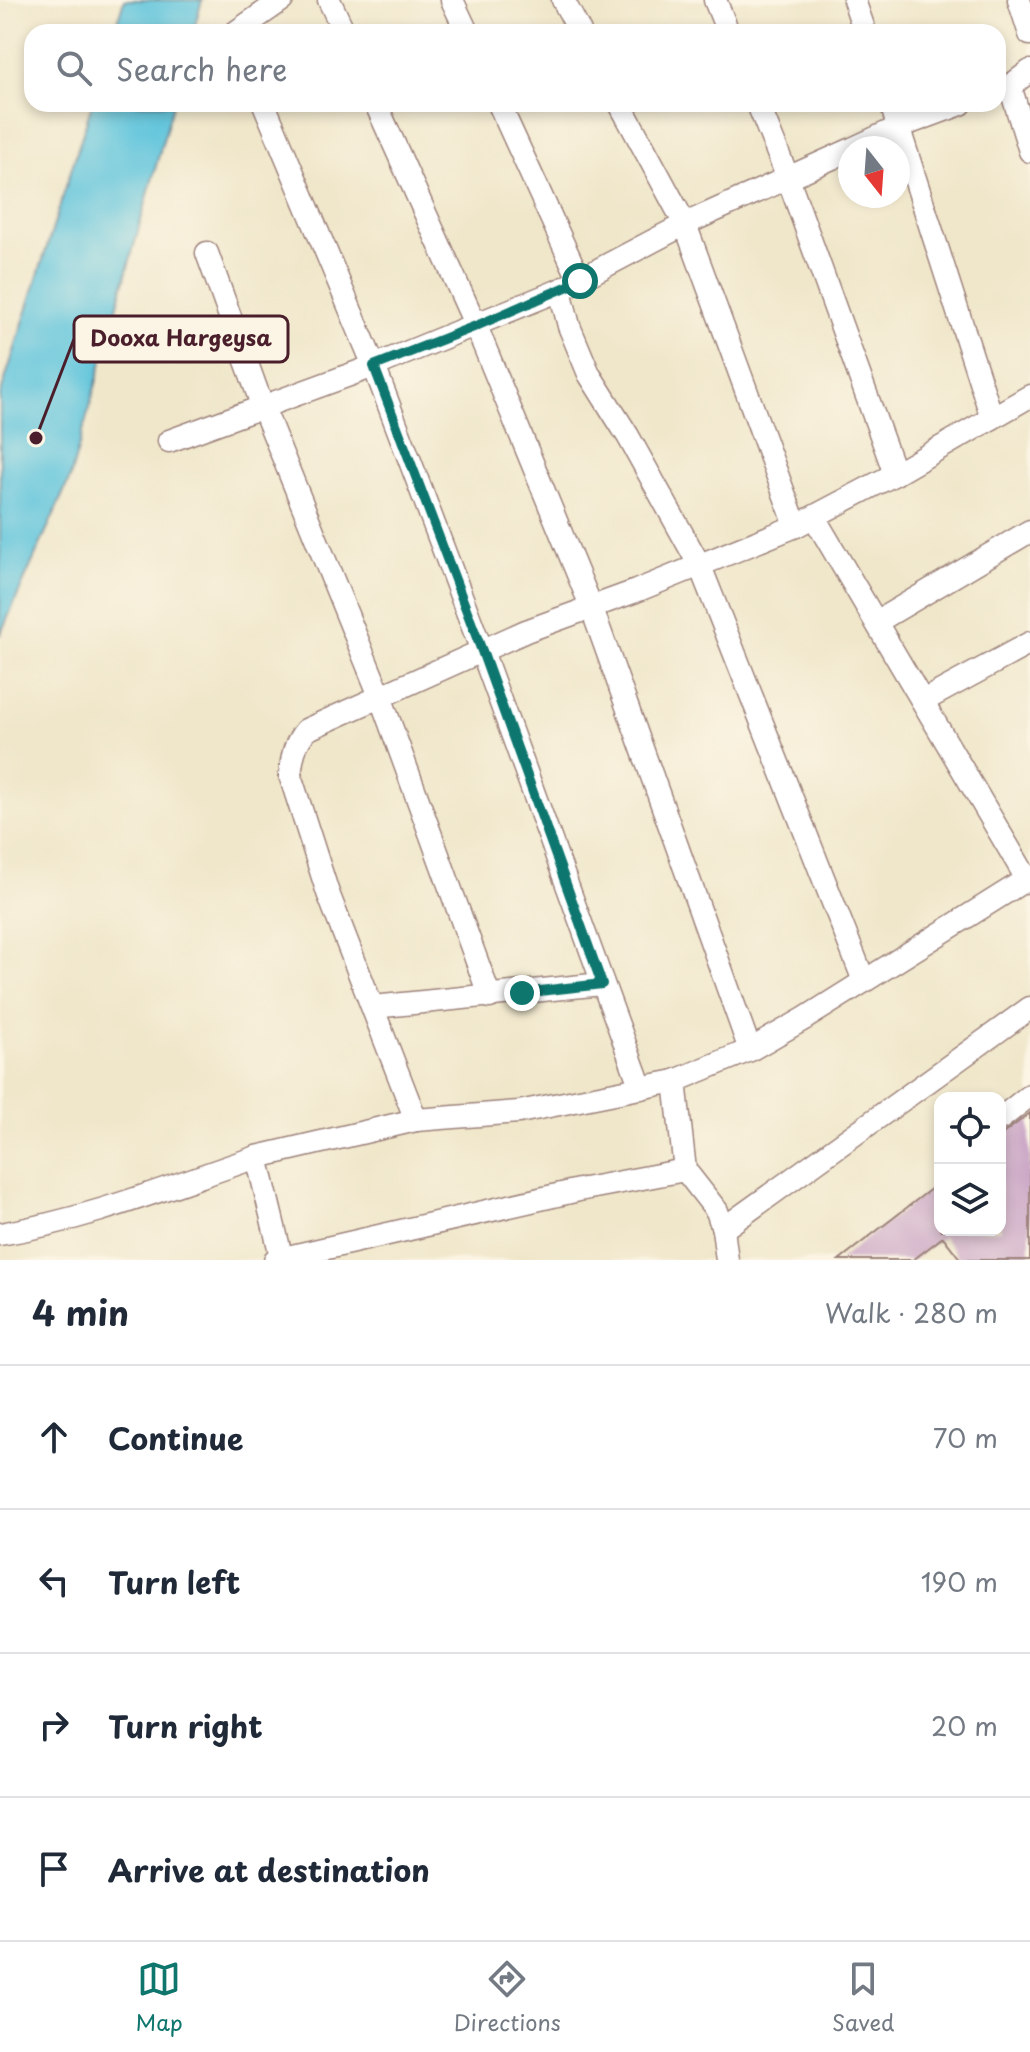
<!DOCTYPE html>
<meta charset="utf-8">
<style>
body{margin:0;font-family:"Playpen Sans",sans-serif;background:#f6f6f7;color:#1f2937}
.controls{position:absolute;right:24px;bottom:24px;display:grid;overflow:hidden;border-radius:16px;box-shadow:0 4px 12px #0003}
.controls button{width:72px;height:72px;display:grid;place-items:center;padding:0;border:0;border-bottom:2px solid #e0e1e3;background:#fff;color:#1f2937;font:40px sans-serif}
.compass{position:absolute;left:838px;top:136px;width:72px;height:72px;border-radius:50%;background:#fff;box-shadow:0 4px 12px #0003;rotate:163deg}
.stop{position:absolute;width:24px;height:24px;margin:-18px;border:6px solid #0f766e;border-radius:50%;background:#fff}
.stop.end{background:#0f766e;border-color:#fff;box-shadow:0 2px 8px #0008}
.list{margin:0;padding:0;list-style:none}
h2{display:flex;justify-content:space-between;align-items:center;height:104px;margin:0;padding:0 32px;font-size:34px}
h2 small{font-size:26px;font-weight:400;color:#747a83}
.list li{display:grid;grid-template-columns:52px 1fr auto;gap:24px;align-items:center;box-sizing:border-box;height:144px;padding:0 32px;border-top:2px solid #e0e1e3}
.list b{display:block;font-size:30px;white-space:nowrap}
.list em{font-size:26px;font-style:normal;color:#747a83}
.icon{flex:none;width:44px;height:44px;fill:none;stroke:currentColor;stroke-width:2;stroke-linecap:round;stroke-linejoin:round}
.map{position:relative;flex:none;width:1030px;height:1260px;overflow:hidden}
.search{position:absolute;background:#fff;box-shadow:0 4px 12px #0003;left:24px;right:24px;top:24px;height:88px;display:flex;align-items:center;gap:20px;box-sizing:border-box;padding:0 28px;border-radius:24px;color:#747a83;font-size:30px}
.sheet{height:680px;background:#fff}
nav{display:flex;justify-content:space-around;align-items:center;box-sizing:border-box;height:112px;border-top:2px solid #e0e1e3;background:#fff;font-size:22px;color:#747a83}
nav a{display:grid;justify-items:center;gap:4px}
nav .on{color:#0f766e}
.map>svg:first-child{display:block}
</style>
<div class="map">
<svg width="1030" height="1260" viewBox="0 0 1030 1260">
<rect width="100%" height="100%" fill="#fcf5e5"/>
<filter id="ink" filterUnits="userSpaceOnUse"><feTurbulence type="fractalNoise" baseFrequency=".0125" numOctaves="2"/><feDisplacementMap in="SourceGraphic" scale="16" xChannelSelector="R" yChannelSelector="G"/><feConvolveMatrix kernelMatrix="1 2 1 2 8 2 1 2 1" color-interpolation-filters="sRGB"/></filter>
<filter id="wash" filterUnits="userSpaceOnUse"><feTurbulence type="fractalNoise" baseFrequency=".006" numOctaves="4" result="noise"/><feDisplacementMap in="SourceGraphic" scale="32" xChannelSelector="R" yChannelSelector="G"/><feGaussianBlur stdDeviation="1.8" result="paint"/><feColorMatrix in="noise" values="0 0 0 0 0 0 0 0 0 0 0 0 0 0 0 0 0 1.4 0 .05"/><feComposite in="paint" operator="in"/></filter>
<g filter="url(#wash)">
<rect width="100%" height="100%" fill="#f0e7cb"/>
<g fill="#5fc4dc" stroke="#547284" stroke-width="2">
<polygon points="124,0 202,0 193,32 114,32"/>
<polygon points="92,104 173,104 70,478 0,635 0,396"/>
</g>
<g id="blocks">
<polygon fill="#c7a1c4" points="1030,1113 1030,1260 961,1260 943,1237 913,1260 839,1260 940,1182 940,1230 1000,1230 1000,1136"/>
</g>
</g>
<g filter="url(#ink)">
<use href="#blocks" fill-opacity="0" stroke="#9d837b" stroke-width="2"/>
<g fill="none" stroke-linecap="round" stroke-linejoin="round">
<g stroke="#9d837b" stroke-width="25">
<g id="street">
<polyline points="329,0 344,32"/>
<polyline points="452,0 467,32"/>
<polyline points="563,0 580,32"/>
<polyline points="715,0 728,32"/>
<polyline points="854,0 865,32"/>
<polyline points="1019,0 1030,34"/>
<polyline points="236,32 282,0"/>
<polyline points="1010,86 1030,151"/>
<polyline points="998,90 1010,86 1030,71"/>
<polyline points="264,104 374,366 482,651 641,1088"/>
<polyline points="376,104 476,326 591,606 750,1050"/>
<polyline points="499,104 580,281"/>
<polyline points="620,104 685,224 796,526"/>
<polyline points="758,104 788,178 895,474"/>
<polyline points="891,104 992,418"/>
<polyline points="854,148 899,127 961,104"/>
<polyline points="207,253 262,405 380,696 490,997"/>
<polyline points="560,290 569,326 589,374 628,436 700,566 864,981"/>
<path d="M1030,396L895,474L796,526L636,591L526,631L306,730C294,744 292,758 290,775L328,893L416,1120L519,1112L675,1081L750,1050L804,1019L1027,879L1030,882"/>
<polyline points="169,441 374,366 560,290 685,224 850,150"/>
<polyline points="814,517 1027,879 1030,877"/>
<polyline points="878,621 1030,531"/>
<polyline points="923,701 1030,643"/>
<polyline points="373,1007 602,984"/>
<polyline points="675,1081 685,1170 717,1211 723,1229 727,1260"/>
<polyline points="1000,1119 1030,1095"/>
<polyline points="257,1157 416,1120"/>
<polyline points="723,1229 1030,1008"/>
<path d="M0,1234C88,1220 173,1185 257,1157L282,1260"/>
<polyline points="275,1260 579,1190 685,1170"/>
</g>
</g>
<use href="#street" stroke="#fff" stroke-width="22"/>
</g>
</g>
<g fill="none" stroke-linecap="round" stroke-linejoin="round" filter="url(#ink)">
<polyline stroke="#0f766e" stroke-width="10" points="522,993 602,984 482,651 374,366 476,326 580,281"/>
</g>
<path fill="none" stroke="#4a1f2b" stroke-width="3" d="M36 438L74 339"/>
<circle fill="#4a1f2b" stroke="#fcf5e5" stroke-width="3" cx="36" cy="438" r="8"/>
<rect fill="#fcf5e5" stroke="#4a1f2b" stroke-width="3" x="74" y="316" width="214" height="46" rx="8"/>
<g font-size="22" text-anchor="middle" font-weight="bold" fill="#4a1f2b">
<text x="181" y="346">Dooxa Hargeysa</text>
</g>
</svg>
<div class="controls">
<button><svg class="icon" aria-label="locate" viewBox="0 0 24 24"><circle cx="12" cy="12" r="6"/><path d="M12 2v4M12 18v4M2 12h4M18 12h4"/></svg></button>
<button><svg class="icon" aria-label="layers" viewBox="0 0 24 24"><path d="M12 4l9 5-9 5-9-5zM3 14l9 5 9-5"/></svg></button>
</div>
<svg class="compass" viewBox="-18 -18 36 36"><path d="M0-13l5 13h-10z" fill="#e53935"/><path d="M0 13l5-13h-10z" fill="#747a83"/></svg>
<div class="stop" style="left:580px;top:281px"></div>
<div class="stop end" style="left:522px;top:993px"></div>
<div class="search"><svg class="icon" aria-label="search" viewBox="0 0 24 24"><circle cx="10" cy="10" r="6"/><path d="M15 15l6 6"/></svg>Search here</div>
</div>
<section class="sheet">
<h2>4 min<small>Walk · 280 m</small></h2>
<ul class="list">
<li><svg class="icon" aria-label="ahead" viewBox="0 0 24 24"><path d="M12 20V5M6 11l6-6 6 6"/></svg><div><b>Continue</b></div><em>70 m</em></li>
<li><svg class="icon" aria-label="left" viewBox="0 0 24 24"><path d="M17 20v-9H6M10 6l-5 5 5 5"/></svg><div><b>Turn left</b></div><em>190 m</em></li>
<li><svg class="icon" aria-label="right" viewBox="0 0 24 24"><path d="M7 20v-9h11M14 6l5 5-5 5"/></svg><div><b>Turn right</b></div><em>20 m</em></li>
<li><svg class="icon" aria-label="arrive" viewBox="0 0 24 24"><path d="M6 21V4h12l-3 4 3 4H6"/></svg><div><b>Arrive at destination</b></div></li>
</ul>
</section>
<nav>
<a class="on"><svg class="icon" aria-label="map" viewBox="0 0 24 24"><path d="M3 6l6-2 6 2 6-2v14l-6 2-6-2-6 2zM9 4v14M15 6v14"/></svg>Map</a>
<a><svg class="icon" aria-label="directions" viewBox="0 0 24 24"><path d="M12 3l9 9-9 9-9-9zM9 14v-3h6M13 9l2 2-2 2"/></svg>Directions</a>
<a><svg class="icon" aria-label="saved" viewBox="0 0 24 24"><path d="M7 4h10v16l-5-4-5 4z"/></svg>Saved</a>
</nav>
